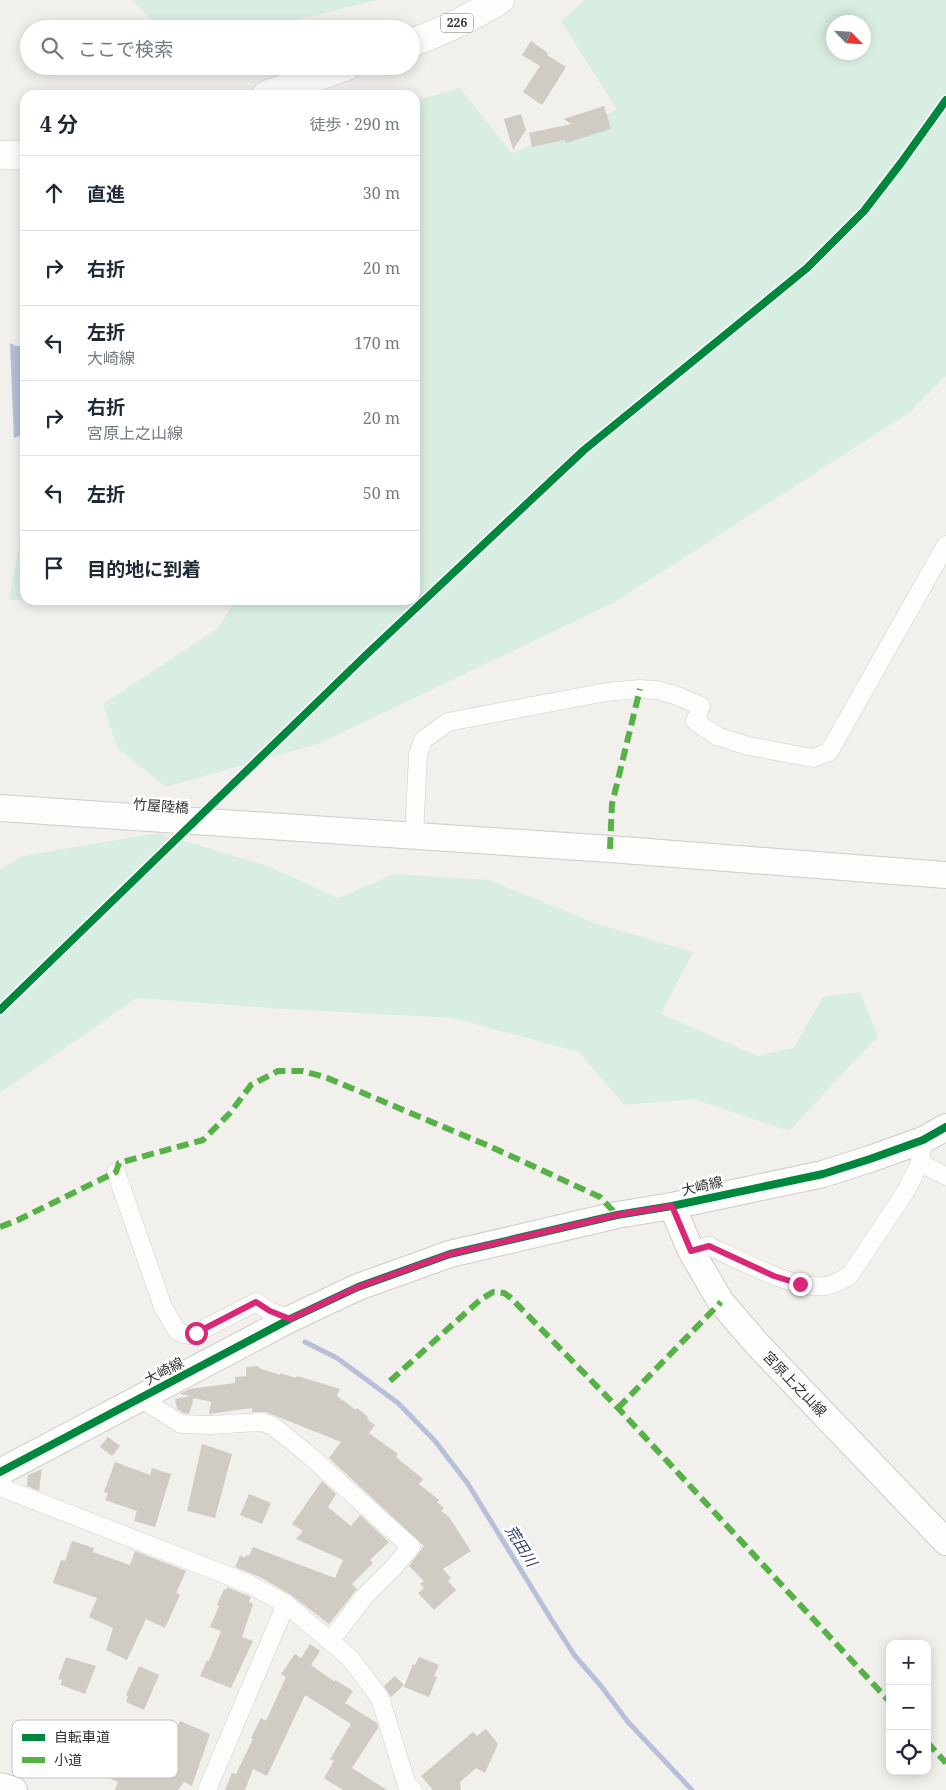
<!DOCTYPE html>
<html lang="ja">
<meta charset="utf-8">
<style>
body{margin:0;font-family:"Noto Serif","Noto Sans JP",serif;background:#f6f6f7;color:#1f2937}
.controls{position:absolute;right:15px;bottom:15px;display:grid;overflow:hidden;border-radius:10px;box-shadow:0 2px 12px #0003}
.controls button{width:45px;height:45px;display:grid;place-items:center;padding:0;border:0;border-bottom:1px solid #e0e1e3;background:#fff;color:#1f2937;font:25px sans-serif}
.compass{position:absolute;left:826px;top:15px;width:45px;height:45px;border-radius:50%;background:#fff;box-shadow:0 2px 12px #0003;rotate:115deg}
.stop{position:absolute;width:15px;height:15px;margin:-11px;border:4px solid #db2777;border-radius:50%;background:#fff}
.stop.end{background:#db2777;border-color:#fff;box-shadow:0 1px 5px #0008}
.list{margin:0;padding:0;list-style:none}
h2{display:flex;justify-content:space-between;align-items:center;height:65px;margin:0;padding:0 20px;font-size:21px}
h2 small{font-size:16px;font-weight:400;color:#747a83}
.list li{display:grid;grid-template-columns:32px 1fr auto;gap:15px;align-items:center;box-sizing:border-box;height:75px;padding:0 20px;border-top:1px solid #e0e1e3}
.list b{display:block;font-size:19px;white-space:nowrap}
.list p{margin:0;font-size:16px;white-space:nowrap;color:#747a83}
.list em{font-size:16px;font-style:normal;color:#747a83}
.icon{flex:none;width:28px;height:28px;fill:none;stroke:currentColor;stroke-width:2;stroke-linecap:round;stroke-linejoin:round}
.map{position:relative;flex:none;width:946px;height:1790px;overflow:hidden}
.search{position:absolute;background:#fff;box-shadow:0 2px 12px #0003;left:20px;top:20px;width:400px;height:55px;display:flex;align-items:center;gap:12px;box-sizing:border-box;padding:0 18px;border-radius:28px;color:#747a83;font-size:19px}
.panel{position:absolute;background:#fff;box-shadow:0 2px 12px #0003;left:20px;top:90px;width:400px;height:515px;border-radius:15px}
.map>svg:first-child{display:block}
</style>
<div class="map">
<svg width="946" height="1790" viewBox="0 0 946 1790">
<rect width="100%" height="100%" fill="#f2f0ed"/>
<g fill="#d9eee3" fill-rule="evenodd">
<polygon points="132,0 377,0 259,29 162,29"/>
<path d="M585,0H946V376L910,412L615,602L318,744L166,787L117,748L103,704L217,629L236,600H415V101L460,88L512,153L617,110L561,21ZM834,22H864V52H834Z"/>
<polygon points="25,514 25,600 9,600"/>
<polygon points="157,833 268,866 338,898 394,874 489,880 598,924 693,952 661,1014 758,1056 794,1047 823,997 860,992 878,1036 789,1131 694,1099 624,1105 579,1052 453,1018 283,1009 137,998 0,1093 0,869 23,856"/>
</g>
<polygon fill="#b6c0d8" points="10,343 16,346 25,346 25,434 14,438"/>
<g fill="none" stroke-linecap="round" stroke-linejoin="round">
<polyline stroke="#b6c0d8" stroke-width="5" points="305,1342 337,1358 398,1403 435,1441 468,1484 551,1619 575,1656 601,1686 628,1722 692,1790"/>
</g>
<g fill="#d0cbc3">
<polygon points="531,41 548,53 547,55 566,67 542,105 523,92 540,66 522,55"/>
<polygon points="604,106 611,129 566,143 565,140 532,147 529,133 571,124 564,119"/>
<polygon points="521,114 526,130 513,150 504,119"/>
<polygon points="258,1366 259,1368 280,1375 280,1373 296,1378 297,1376 340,1389 337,1396 356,1410 357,1408 368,1417 367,1419 375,1425 369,1433 398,1454 396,1457 423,1479 419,1484 439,1500 437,1502 444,1508 441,1511 449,1517 471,1551 443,1569 451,1578 448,1581 456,1590 434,1610 418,1593 424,1588 420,1584 424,1581 409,1566 424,1546 329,1458 341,1442 266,1412 252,1412 252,1408 209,1414 211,1402 194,1398 189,1414 184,1413 177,1409 175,1399 190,1396 180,1394 189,1389 235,1383 235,1377 246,1376 246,1367"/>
<polygon points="108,1437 120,1446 112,1456 100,1447"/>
<polygon points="202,1444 232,1454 215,1518 187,1511"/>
<polygon points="115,1462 150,1475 152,1468 171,1474 155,1527 134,1521 137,1511 105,1500 108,1493 104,1492"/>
<polygon points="42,1469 39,1491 27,1486 28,1475"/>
<polygon points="322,1481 336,1494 328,1507 351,1526 360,1515 389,1542 370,1560 373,1563 352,1584 357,1589 329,1624 291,1595 260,1577 235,1567 240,1555 245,1558 246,1555 249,1556 253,1547 335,1578 343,1560 296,1539 303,1531 292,1524"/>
<polygon points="249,1494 271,1503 262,1524 240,1515"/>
<polygon points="72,1541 94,1548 93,1552 130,1565 135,1551 186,1571 176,1593 180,1595 165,1628 146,1619 127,1660 106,1650 113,1628 89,1617 97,1598 53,1583 61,1560 65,1561"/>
<polygon points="227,1587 251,1597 249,1602 253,1604 242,1637 253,1641 231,1688 200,1676 207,1660 209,1661 221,1631 210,1627 219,1606 217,1605 224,1589 226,1590"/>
<polygon points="310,1644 320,1651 311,1665 335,1682 335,1680 353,1691 345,1703 377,1723 378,1728 352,1768 387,1790 343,1790 324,1778 334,1761 330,1759 351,1724 305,1695 267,1776 253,1769 245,1790 225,1790 232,1773 236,1774 253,1739 251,1738 261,1718 266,1721 286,1677 281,1674 295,1654 301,1658"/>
<polygon points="66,1657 96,1666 85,1694 61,1685 62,1680 58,1679"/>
<polygon points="419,1657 439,1665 434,1676 437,1677 429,1697 404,1687 413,1664 415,1665"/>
<polygon points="139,1666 159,1675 144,1710 126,1702 128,1696 126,1695"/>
<polygon points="395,1676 404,1685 391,1697 384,1686"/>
<polygon points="180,1721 210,1734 192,1786 184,1782 178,1790 115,1790 118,1782 85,1767 81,1777 53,1765 48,1777 25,1769 37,1737 66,1748 75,1730 102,1742 110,1723 124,1730 116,1748 163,1767 175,1738 173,1737"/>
<polygon points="486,1729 498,1744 485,1773 476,1768 460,1782 461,1790 433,1790 421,1776 473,1732 477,1736"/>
</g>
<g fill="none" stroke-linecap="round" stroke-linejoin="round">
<g stroke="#ceccca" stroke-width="19">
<g id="street">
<polyline points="414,836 418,755 423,740 448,722 606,692 640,689 656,690 675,695 701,706 695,721 717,736 748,746 813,758 829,752 946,545"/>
<polyline points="920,1163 946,1176"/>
<polyline points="116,1172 163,1307 177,1331 183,1334 190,1335 196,1333 256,1302 269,1311 290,1319"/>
<path d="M691,1251L709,1246C738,1259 795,1291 826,1286C835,1284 842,1280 850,1275L906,1191L920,1163L923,1140"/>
<polyline points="140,1398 181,1424 211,1425 262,1422 273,1426 310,1456 411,1547 393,1568 364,1597 331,1640"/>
<polyline points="0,1487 247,1583 286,1604 350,1658 380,1698 407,1785 413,1790"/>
<polyline points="207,1790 286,1604"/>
</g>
</g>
<g stroke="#ceccca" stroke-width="28">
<g id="secondary">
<polyline points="0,808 610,849 946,875"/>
<polyline points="672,1206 691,1251 721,1302 758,1345 946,1542"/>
<polyline points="0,1472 290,1319 358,1287 450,1254 617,1215 672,1206 823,1174 870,1159 923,1140 946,1127"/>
<polyline points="0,1786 14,1790"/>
</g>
</g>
<g stroke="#ceccca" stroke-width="29">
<g id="highway">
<path d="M411,43C442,32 472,17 500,0"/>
<polyline points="266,95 347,66"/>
<polyline points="0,155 25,155"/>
</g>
</g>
<use href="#street" stroke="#fdfdfc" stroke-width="18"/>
<use href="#secondary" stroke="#fdfdfc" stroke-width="26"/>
<use href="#highway" stroke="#fdfdfc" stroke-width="28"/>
<g stroke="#56b246" stroke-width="6" stroke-dasharray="12 6" stroke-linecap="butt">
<polyline points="610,849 612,804 640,689"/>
<polyline points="0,1227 18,1220 116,1172 119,1163 203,1140 230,1113 251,1085 278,1071 302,1071 325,1077 489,1146 600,1197 617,1215"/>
<polyline points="390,1381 480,1300 493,1292 504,1293 511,1298 618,1408 890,1702"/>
<polyline points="618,1408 721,1302"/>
<polyline points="927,1742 946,1763"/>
</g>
<g stroke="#fff" stroke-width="11">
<g id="cycleway">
<polyline points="0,1010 366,655 584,450 807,268 864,211 901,163 946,100"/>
<polyline points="0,1472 290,1319 358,1287 450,1254 617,1215 672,1206 823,1174 870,1159 923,1140 946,1127"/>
</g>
</g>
<use href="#cycleway" stroke="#00873e" stroke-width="8"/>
</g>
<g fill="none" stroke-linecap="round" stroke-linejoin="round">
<polyline stroke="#db2777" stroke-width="6" points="196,1333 256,1302 270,1311 290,1319 358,1287 450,1254 617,1215 672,1206 691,1251 709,1246 774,1276 800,1284"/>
</g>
<g text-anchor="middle" stroke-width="5" stroke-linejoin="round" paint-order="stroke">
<rect fill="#fff" stroke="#70706e" stroke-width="1" x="441" y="13.5" width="32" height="19" rx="4"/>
<g font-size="12" font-weight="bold" fill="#333230">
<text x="457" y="27">226</text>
</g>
<g font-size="14" fill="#333230" stroke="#fff">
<text transform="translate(161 806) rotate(4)" y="5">竹屋陸橋</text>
<text transform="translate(702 1186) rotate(-13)" y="5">大崎線</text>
<text transform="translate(164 1371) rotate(-28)" y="5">大崎線</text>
<text transform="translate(795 1384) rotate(46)" y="5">宮原上之山線</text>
</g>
<g font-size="15" font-style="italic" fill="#2a3e6b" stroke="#fff">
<text transform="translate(521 1546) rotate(58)" y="5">荒田川</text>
</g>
</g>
<rect x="12" y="1720" width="166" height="58" rx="8" fill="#fff" stroke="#c2c2c1" stroke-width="1"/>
<rect x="22" y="1734" width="23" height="7" fill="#00873e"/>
<rect x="22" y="1757" width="23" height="6" fill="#56b246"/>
<g font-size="14" fill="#333230">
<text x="54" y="1742">自転車道</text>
<text x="54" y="1765">小道</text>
</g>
</svg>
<div class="controls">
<button>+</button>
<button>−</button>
<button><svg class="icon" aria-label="locate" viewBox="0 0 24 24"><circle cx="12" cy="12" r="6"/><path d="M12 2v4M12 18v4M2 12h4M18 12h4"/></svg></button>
</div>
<svg class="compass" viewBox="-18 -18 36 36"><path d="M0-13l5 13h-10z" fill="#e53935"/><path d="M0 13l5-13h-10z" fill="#747a83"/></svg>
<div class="stop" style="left:196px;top:1333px"></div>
<div class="stop end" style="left:800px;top:1284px"></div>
<div class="search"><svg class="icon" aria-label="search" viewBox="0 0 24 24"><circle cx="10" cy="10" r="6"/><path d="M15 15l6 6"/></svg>ここで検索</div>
<section class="panel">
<h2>4 分<small>徒歩 · 290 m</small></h2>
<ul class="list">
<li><svg class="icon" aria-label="ahead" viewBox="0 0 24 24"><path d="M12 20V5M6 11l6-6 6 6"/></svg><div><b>直進</b></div><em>30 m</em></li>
<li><svg class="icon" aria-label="right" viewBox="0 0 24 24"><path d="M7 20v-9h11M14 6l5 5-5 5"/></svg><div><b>右折</b></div><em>20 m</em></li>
<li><svg class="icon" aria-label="left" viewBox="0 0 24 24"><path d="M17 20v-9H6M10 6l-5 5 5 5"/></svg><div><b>左折</b><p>大崎線</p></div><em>170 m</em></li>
<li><svg class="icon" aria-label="right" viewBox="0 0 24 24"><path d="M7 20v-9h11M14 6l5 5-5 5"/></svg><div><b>右折</b><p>宮原上之山線</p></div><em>20 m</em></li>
<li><svg class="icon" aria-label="left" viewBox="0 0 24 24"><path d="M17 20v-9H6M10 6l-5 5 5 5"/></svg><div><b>左折</b></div><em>50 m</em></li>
<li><svg class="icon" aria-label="arrive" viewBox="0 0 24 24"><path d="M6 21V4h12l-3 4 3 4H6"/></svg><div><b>目的地に到着</b></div></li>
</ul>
</section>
</div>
